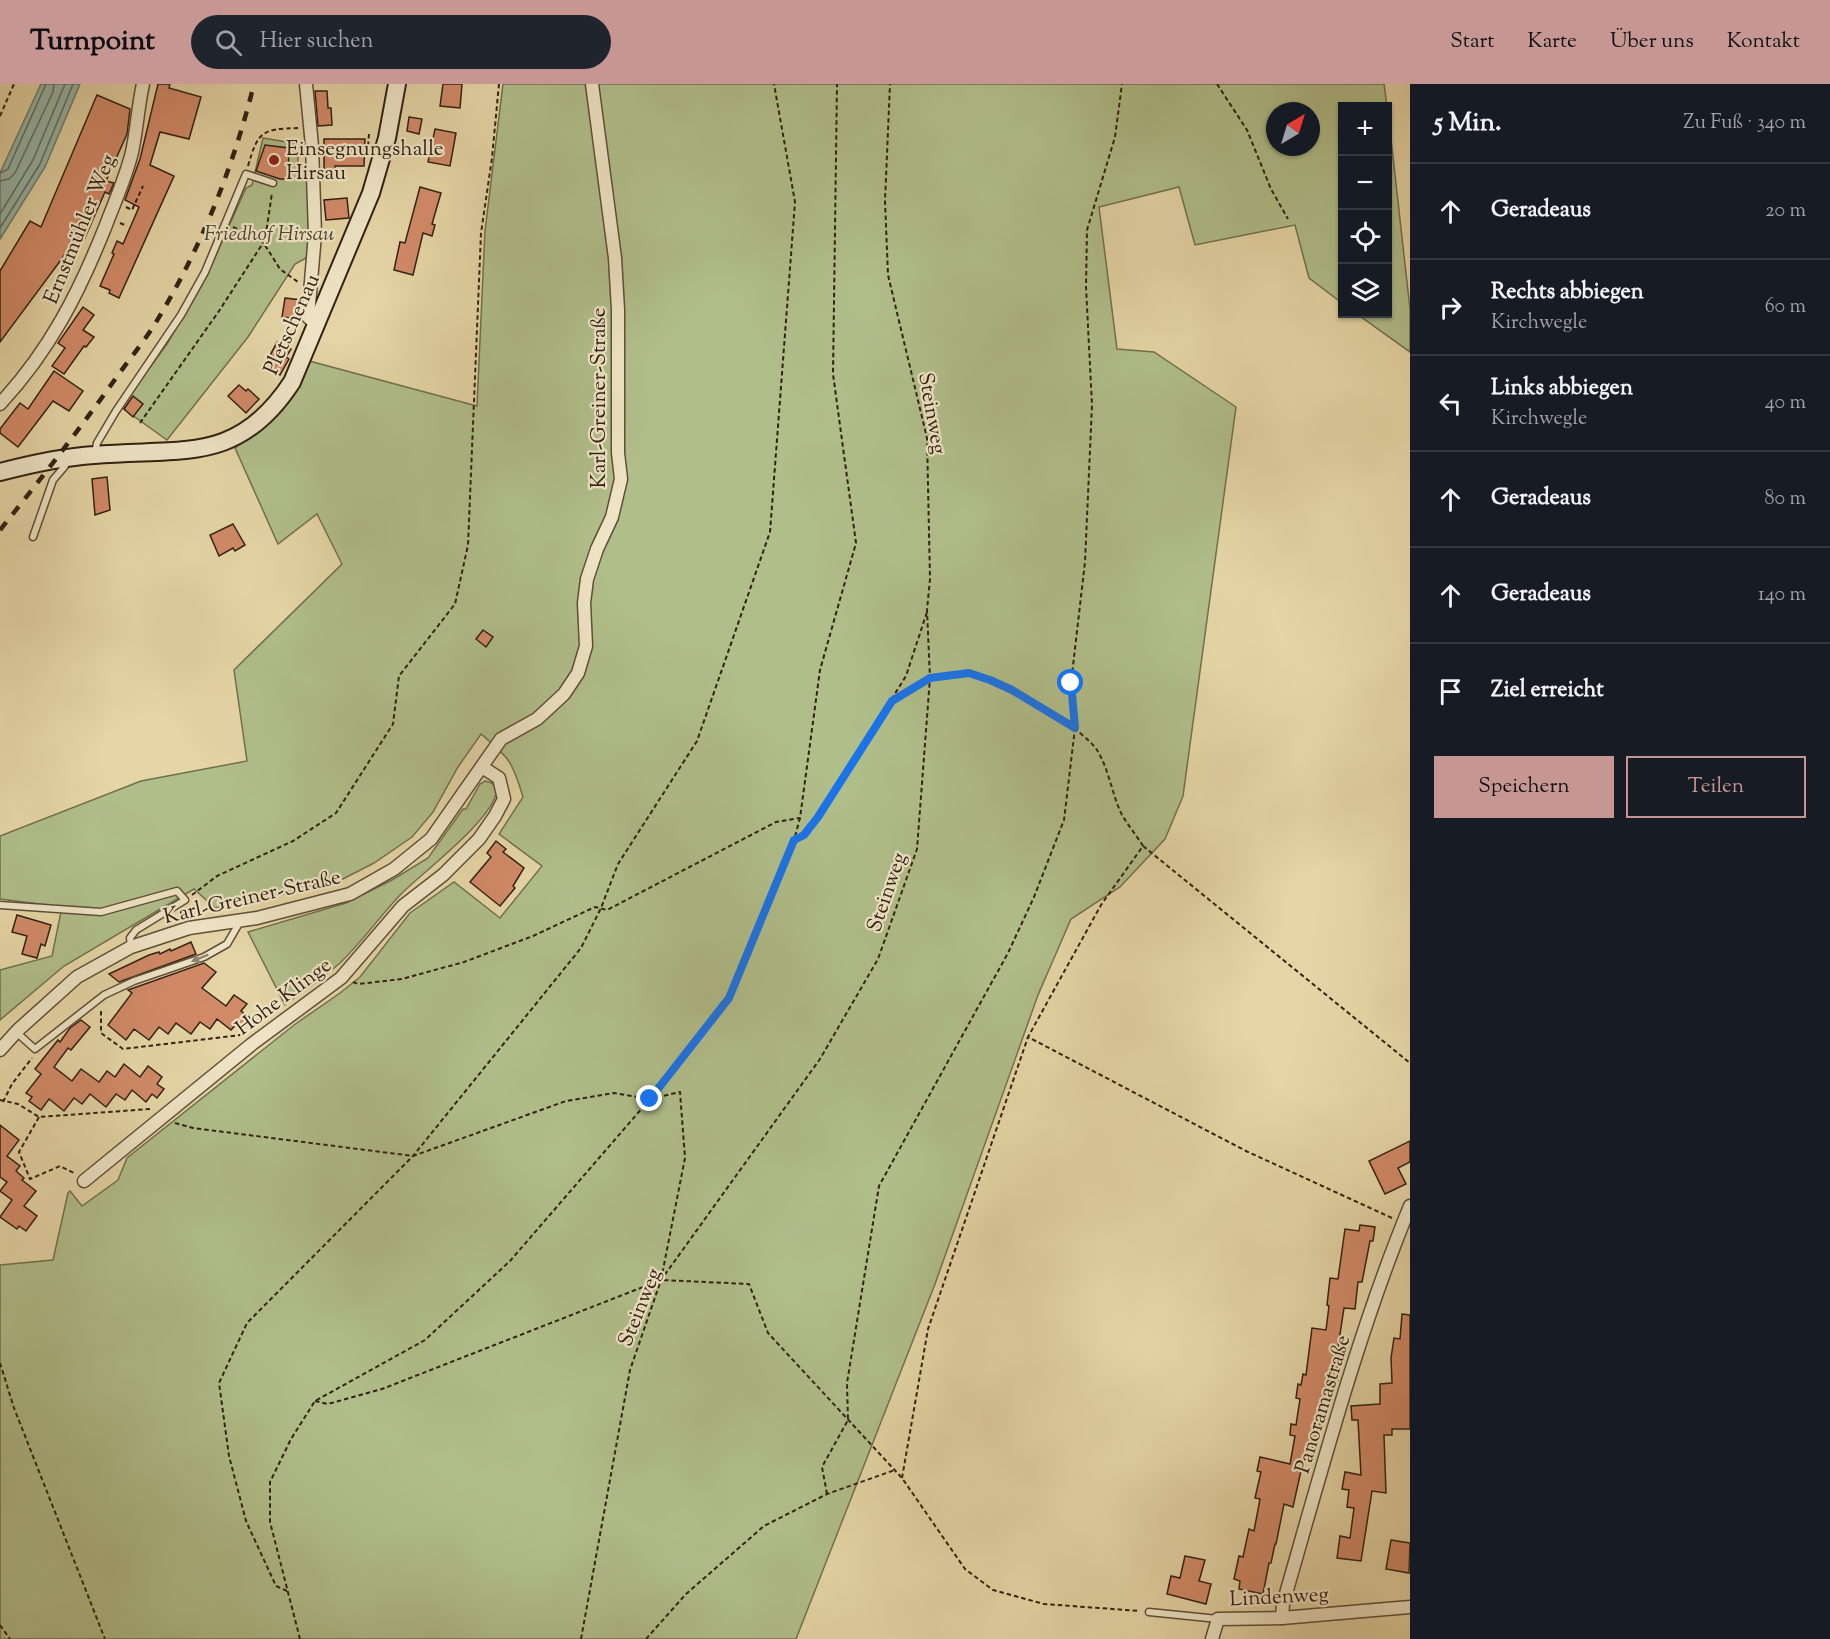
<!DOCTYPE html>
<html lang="de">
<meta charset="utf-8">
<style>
body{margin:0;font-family:"Sorts Mill Goudy",serif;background:#20242c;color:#f1f3f6}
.controls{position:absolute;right:18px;top:18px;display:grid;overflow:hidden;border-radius:0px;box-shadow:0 2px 4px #0004}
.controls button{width:54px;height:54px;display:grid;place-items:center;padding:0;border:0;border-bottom:2px solid #363941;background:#171b24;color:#f1f3f6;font:30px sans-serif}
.compass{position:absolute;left:1266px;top:18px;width:54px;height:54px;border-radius:50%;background:#171b24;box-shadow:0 2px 4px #0004;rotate:38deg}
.stop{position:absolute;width:18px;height:18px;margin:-14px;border:4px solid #1a73e8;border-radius:50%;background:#fff}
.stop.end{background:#1a73e8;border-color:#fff;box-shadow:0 2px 6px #0008}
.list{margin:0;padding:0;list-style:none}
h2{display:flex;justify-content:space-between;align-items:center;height:78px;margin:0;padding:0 24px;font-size:26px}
h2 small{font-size:20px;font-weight:400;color:#9ea1a6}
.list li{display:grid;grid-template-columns:39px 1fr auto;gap:18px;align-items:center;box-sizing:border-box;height:96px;padding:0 24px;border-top:2px solid #363941}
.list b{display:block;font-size:22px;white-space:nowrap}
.list p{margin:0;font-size:20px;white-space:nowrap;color:#9ea1a6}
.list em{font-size:20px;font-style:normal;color:#9ea1a6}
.actions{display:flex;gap:12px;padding:18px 24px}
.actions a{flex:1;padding:14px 0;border:2px solid #c59692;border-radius:0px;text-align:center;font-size:21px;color:#c59692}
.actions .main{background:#c59692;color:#111}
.icon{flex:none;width:33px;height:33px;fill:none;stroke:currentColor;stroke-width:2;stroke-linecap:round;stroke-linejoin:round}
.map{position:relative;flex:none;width:1410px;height:1555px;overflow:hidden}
header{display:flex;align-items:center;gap:36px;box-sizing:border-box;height:84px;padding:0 30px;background:#c59692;color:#111}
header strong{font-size:28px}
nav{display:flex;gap:33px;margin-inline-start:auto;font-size:21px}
.search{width:420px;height:54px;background:#20242c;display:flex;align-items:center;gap:15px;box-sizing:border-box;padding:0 21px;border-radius:33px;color:#9ea1a6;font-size:22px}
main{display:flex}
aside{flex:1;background:#171b24}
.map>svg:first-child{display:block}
</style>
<header>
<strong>Turnpoint</strong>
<div class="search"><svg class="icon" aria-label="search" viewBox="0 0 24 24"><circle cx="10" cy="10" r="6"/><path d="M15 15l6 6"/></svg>Hier suchen</div>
<nav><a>Start</a><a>Karte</a><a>Über uns</a><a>Kontakt</a></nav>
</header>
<main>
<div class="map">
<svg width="1410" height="1555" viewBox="0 0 1410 1555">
<rect width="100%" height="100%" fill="#e5d5a6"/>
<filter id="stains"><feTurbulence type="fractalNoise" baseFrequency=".00333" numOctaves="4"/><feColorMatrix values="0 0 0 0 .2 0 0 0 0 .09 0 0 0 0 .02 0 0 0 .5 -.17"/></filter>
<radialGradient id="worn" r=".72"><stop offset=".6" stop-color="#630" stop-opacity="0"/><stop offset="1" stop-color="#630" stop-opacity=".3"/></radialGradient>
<g fill="#b0be8a" stroke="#71704e" stroke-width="1.5" fill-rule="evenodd">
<path d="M503,0H1384L1387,22H1342V219L1309,194L1295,141L1195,161L1179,103L1099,123L1117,265L1154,268L1236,323L1183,712L1165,755L1120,803L1071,835L1038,911L935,1200L796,1555H0V1181L53,1176L68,1109L70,1107L82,1122L118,1096L127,1074L294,941L340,909L360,893L410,829L454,798L500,834L542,782L499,750L523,713C512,676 509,674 481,650L458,683L433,728L412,753L374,779L341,796L235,822L215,824L194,805L64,882L0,936V886L52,872L62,823L0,815V752L141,697L247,677L234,586L342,480L317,430L278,460L235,364L282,327L309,277L477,322L485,147ZM1275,27H1311V63H1275Z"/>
<polygon points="1388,28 1410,225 1410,268 1357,230 1388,230"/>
<polygon points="263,54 298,60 298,83 309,83 308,173 295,180 248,253 167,356 121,323 167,260 206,193 246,104 252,101"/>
<path d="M485,697L492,699L497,706C494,735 423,788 401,810C380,832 362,858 340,879C323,894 303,907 285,921L248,848L346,819L392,796L428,774L463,725H466L480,700Z"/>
</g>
<polygon fill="#96b8ab" stroke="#6e7c6e" stroke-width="1.5" points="41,0 80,0 45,83 0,155 0,89"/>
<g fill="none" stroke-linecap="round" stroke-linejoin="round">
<g stroke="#646c5f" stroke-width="1.5">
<polyline points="0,89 8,85 46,0"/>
<polyline points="0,97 9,95 15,89 53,8 54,0"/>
<polyline points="0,130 33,76 65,0"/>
<polyline points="0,144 40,80 73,0"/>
</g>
</g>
<g fill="#d18a68" stroke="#322113" stroke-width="1.5">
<polygon points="158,0 170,0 169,4 201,13 189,55 160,48 150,81 174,92 119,214 109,209 110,206 100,202 114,170 112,169 117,157 123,160 139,123 125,116 140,75"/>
<polygon points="443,0 462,0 460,24 440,22"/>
<polygon points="315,7 327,7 328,24 331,24 332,41 318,42"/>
<polygon points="97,11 130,25 127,50 106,97 114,99 109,110 105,108 84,156 78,153 0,258 0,187 30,137 41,143"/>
<polygon points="409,33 422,35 419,50 407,47"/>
<polygon points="435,45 456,49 450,82 428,78"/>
<polygon points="324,55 365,55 364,82 335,82 335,86 324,87"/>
<polygon points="265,61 289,64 288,95 280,95 256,87"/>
<polygon points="420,103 441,109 432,140 435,141 432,152 423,149 413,191 394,186 400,158 405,159"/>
<polygon points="347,114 349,134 326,136 324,116"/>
<polygon points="285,214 301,216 298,235 282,233"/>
<polygon points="83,223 94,231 83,246 94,253 86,263 84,262 64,290 52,282 65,264 58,259"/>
<polygon points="277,258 291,265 286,273 289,275 280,291 264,283"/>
<polygon points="54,287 83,307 69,327 53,317 18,363 0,349 0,345 20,319 28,325"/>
<polygon points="239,301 246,307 248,305 259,315 246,329 228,312"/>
<polygon points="133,312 143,320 133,333 124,325"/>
<polygon points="107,393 110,426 95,431 92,395"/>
<polygon points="233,440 245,461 235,467 233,464 219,472 210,451"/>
<polygon points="483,546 493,553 486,563 476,555"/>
<polygon points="496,757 506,765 503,768 524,784 513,802 515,804 500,822 470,798 491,773 487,769"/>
<polygon points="17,831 51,841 45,862 41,860 37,874 22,870 27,852 12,848"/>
<polygon points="191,858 196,870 119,898 109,890 149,871 159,868 160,870 170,865 171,867"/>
<polygon points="204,879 216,888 202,904 226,922 234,911 247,920 241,927 250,934 243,943 237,939 231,946 217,935 210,945 200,938 191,950 176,939 168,950 159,943 149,956 134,945 126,956 108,941 132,909 128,906"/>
<polygon points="81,936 90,943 71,966 68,964 54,983 72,997 81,985 99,998 107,987 115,993 124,980 140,993 148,982 162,993 157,1000 164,1005 157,1014 152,1010 146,1018 132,1006 125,1016 116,1010 106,1023 90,1010 82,1020 74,1014 64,1027 49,1015 41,1026 29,1017 32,1013 26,1009 41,990 35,985 58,956 60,958 70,944"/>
<polygon points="0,1041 19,1056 7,1072 20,1082 16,1087 24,1094 22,1096 36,1107 24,1122 37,1132 26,1147 19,1142 17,1145 0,1133 12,1116 0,1107 7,1098 0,1093"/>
<polygon points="1410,1057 1410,1078 1398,1084 1406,1100 1385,1110 1369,1077"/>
<polygon points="1360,1141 1375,1143 1373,1157 1370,1157 1362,1198 1358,1198 1355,1225 1344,1224 1335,1283 1340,1284 1338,1296 1327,1294 1317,1363 1313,1362 1311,1374 1304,1373 1293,1423 1284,1420 1276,1460 1275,1460 1271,1479 1269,1479 1263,1510 1239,1505 1240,1497 1234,1495 1239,1472 1243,1473 1249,1445 1254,1447 1260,1415 1255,1414 1261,1388 1257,1387 1260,1373 1290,1380 1295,1352 1290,1351 1291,1340 1296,1341 1300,1315 1296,1314 1298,1300 1301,1301 1303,1290 1306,1291 1312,1244 1326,1246 1329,1222 1327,1221 1330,1194 1338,1195 1345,1145 1359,1147"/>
<polygon points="1402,1230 1410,1231 1410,1345 1392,1345 1392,1351 1384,1351 1386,1409 1372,1407 1361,1477 1337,1474 1340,1452 1350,1454 1354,1424 1347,1423 1349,1406 1342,1405 1345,1388 1361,1391 1358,1336 1352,1336 1351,1322 1380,1320 1380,1300 1392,1299 1391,1274 1394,1254 1400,1255"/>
<polygon points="1391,1456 1410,1459 1409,1489 1386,1485"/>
<polygon points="1185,1472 1205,1476 1199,1497 1211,1500 1206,1520 1167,1510 1171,1492 1180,1494"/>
</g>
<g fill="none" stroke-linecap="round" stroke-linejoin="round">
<g stroke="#5f4e38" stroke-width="9">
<g id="service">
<polyline points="95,370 97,359 116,327 181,231 205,188 246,90 273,99"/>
<polyline points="33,453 53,396 65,382 64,375"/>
<polyline points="0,821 101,828 177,807 185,816 136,846 130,854 131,862"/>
<polyline points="16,948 35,965 104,911 134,897 204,873 227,860 241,836"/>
<polyline points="1149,1528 1218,1535"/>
</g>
</g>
<g stroke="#5f4e38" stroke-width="15">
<g id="minor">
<polyline points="306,0 312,62 315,150 308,233 317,241"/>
<path d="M0,320C50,266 79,209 106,141C115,117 126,93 132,68C137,45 138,22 143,0"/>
<polyline points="0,966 18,946 77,893 131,863 189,844 257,834 350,810 394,785 431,755 501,655 537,635 564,610 578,589 586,562 584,519 587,495 597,465 612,433 621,395 618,369 618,226 615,174 592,0"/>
<polyline points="84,1097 252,960 341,894 403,822 443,791 479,755 495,732 504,715 499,694 482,683"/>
<path d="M1282,1534L1283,1520C1321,1388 1358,1248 1410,1122"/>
<polyline points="1212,1555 1218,1535 1282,1534 1410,1523"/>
</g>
</g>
<g stroke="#322113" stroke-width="20">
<path id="secondary" d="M0,388C31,380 62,373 94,371C181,363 237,382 292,298L371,109L387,54L397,0"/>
</g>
<g stroke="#322113" stroke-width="2" stroke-dasharray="4.5 3" stroke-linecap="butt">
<polyline points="1217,0 1247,46 1271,105 1288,135"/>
<polyline points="0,32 14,0"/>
<polyline points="368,62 369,50"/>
<path d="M248,82C258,47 262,45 298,44"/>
<polyline points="126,123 132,126 143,102"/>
<polyline points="120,139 127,142"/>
<polyline points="233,143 263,158 280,185 298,198"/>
<polyline points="140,339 219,227 265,156 272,109"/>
<path d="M892,617C917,602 936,588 968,589C995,591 1082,643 1097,666C1109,685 1112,711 1122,731C1128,741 1136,751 1143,762"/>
<polyline points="794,756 804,751 818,733 906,592 927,528"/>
<polyline points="192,811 217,792 293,757 336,729 393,640 399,592 455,520 468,461 481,149 492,74 499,0"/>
<polyline points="353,898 358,900 402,895 464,878 533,852 595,823 607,826 776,738 800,734"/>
<polyline points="101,927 101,949 123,965 241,951"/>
<polyline points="0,1016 18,1020 39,1033 150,1025"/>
<polyline points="3,1018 12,1000 32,974"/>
<polyline points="39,1033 19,1068 30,1095 60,1082 74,1089"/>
<polyline points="175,1039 193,1044 413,1072 566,1017 614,1009 650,1015 680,1008 685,1074 661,1196 749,1200 768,1249 902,1394 965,1485 993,1506 1044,1520 1140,1527"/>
<polyline points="1392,1134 1246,1067 1028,953 1101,821 1143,762 1410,979"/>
<polyline points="0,1279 14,1324 105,1555"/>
<polyline points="315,1317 328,1320 382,1305 661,1196"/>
<polyline points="902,1394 928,1245 1028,953"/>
<polyline points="827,1410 822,1383 848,1336 847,1299 879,1102 1008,869 1034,813 1064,736 1075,644 1071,599 1085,478 1092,321 1086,203 1087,146 1115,53 1122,0"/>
<polyline points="287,1507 276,1502 246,1437 229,1372 219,1299 247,1239 413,1072 581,864 601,824 618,780 697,657 770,448 795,118 774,0"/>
<polyline points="0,1541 10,1555"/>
<polyline points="300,1555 270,1438 270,1398 291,1355 315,1317 425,1256 510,1177 650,1015 729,914 794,756 800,734 820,586 856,459 833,290 837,0"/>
<polyline points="581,1555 630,1286 661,1196 820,975 878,875 917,765 930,594 927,526 930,495 927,354 888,191 885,117 890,0"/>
<polyline points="646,1555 686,1510 764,1442 827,1410 895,1386"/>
</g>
<use href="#service" stroke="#eee4c5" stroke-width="6"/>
<use href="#minor" stroke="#eee4c5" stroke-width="12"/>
<use href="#secondary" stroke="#eee4c5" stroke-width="16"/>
<path stroke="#322113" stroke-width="4.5" stroke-dasharray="10 10" stroke-linecap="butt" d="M0,446C40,396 79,346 116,294C128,277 142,260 153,243C199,169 233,85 254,0"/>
</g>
<defs><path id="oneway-solid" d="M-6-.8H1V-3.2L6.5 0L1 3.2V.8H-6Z" transform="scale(1.5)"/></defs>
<use fill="#90826c" href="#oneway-solid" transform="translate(200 874) rotate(158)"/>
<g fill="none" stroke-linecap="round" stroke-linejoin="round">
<polyline stroke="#1a73e8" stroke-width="8" points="650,1015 729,914 794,756 804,751 818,733 892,617 930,594 969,589 990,596 1012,606 1075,644 1071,599"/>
</g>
<circle fill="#8f2418" stroke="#eee4c5" stroke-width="2" cx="274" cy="76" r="6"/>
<g text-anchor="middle" stroke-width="4.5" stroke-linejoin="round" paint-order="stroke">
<g font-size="21" fill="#322113" stroke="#eee4c5" text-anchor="start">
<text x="286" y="71">Einsegnungshalle<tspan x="286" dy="24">Hirsau</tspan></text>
</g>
<g font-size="21" fill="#322113" stroke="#eee4c5">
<text transform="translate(79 145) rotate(-68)" y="7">Ernstmühler Weg</text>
<text transform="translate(291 240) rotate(-66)" y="7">Pletschenau</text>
<text transform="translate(598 314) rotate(-90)" y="7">Karl-Greiner-Straße</text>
<text transform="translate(933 329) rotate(80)" y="7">Steinweg</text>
<text transform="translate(886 808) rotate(-71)" y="7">Steinweg</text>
<text transform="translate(252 812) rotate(-13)" y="7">Karl-Greiner-Straße</text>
<text transform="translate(283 912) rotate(-37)" y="7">Hohe Klinge</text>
<text transform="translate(639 1223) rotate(-68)" y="7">Steinweg</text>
<text transform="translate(1322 1320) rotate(-73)" y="7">Panoramastraße</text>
<text transform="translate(1279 1512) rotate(-3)" y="7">Lindenweg</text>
</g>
<g font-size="21" font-style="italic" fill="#524831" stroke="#eee4c5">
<text x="269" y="156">Friedhof Hirsau</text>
</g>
</g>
<rect width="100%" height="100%" filter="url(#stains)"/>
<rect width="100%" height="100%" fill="url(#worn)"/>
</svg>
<div class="controls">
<button>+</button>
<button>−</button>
<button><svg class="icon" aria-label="locate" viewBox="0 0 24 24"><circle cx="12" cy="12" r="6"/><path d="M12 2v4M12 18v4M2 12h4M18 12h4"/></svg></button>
<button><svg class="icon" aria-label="layers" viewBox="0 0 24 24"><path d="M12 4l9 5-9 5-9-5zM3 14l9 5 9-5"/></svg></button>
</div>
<svg class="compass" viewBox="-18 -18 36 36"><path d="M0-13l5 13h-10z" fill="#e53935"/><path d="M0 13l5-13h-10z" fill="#9ea1a6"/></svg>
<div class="stop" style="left:1071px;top:599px"></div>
<div class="stop end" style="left:650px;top:1015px"></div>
</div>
<aside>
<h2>5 Min.<small>Zu Fuß · 340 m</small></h2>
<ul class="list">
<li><svg class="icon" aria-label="ahead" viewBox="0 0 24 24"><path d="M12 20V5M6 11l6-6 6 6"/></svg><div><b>Geradeaus</b></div><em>20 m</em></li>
<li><svg class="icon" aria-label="right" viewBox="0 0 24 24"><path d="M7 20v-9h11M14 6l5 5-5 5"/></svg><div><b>Rechts abbiegen</b><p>Kirchwegle</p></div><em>60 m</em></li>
<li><svg class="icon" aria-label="left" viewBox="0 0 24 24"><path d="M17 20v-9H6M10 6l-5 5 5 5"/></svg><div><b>Links abbiegen</b><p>Kirchwegle</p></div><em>40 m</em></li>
<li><svg class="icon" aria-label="ahead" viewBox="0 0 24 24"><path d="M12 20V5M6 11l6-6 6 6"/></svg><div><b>Geradeaus</b></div><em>80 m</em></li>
<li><svg class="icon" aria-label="ahead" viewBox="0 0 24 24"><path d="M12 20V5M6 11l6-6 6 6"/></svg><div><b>Geradeaus</b></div><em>140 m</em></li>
<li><svg class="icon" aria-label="arrive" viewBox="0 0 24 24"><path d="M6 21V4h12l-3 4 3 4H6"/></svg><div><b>Ziel erreicht</b></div></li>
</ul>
<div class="actions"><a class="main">Speichern</a><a>Teilen</a></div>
</aside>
</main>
